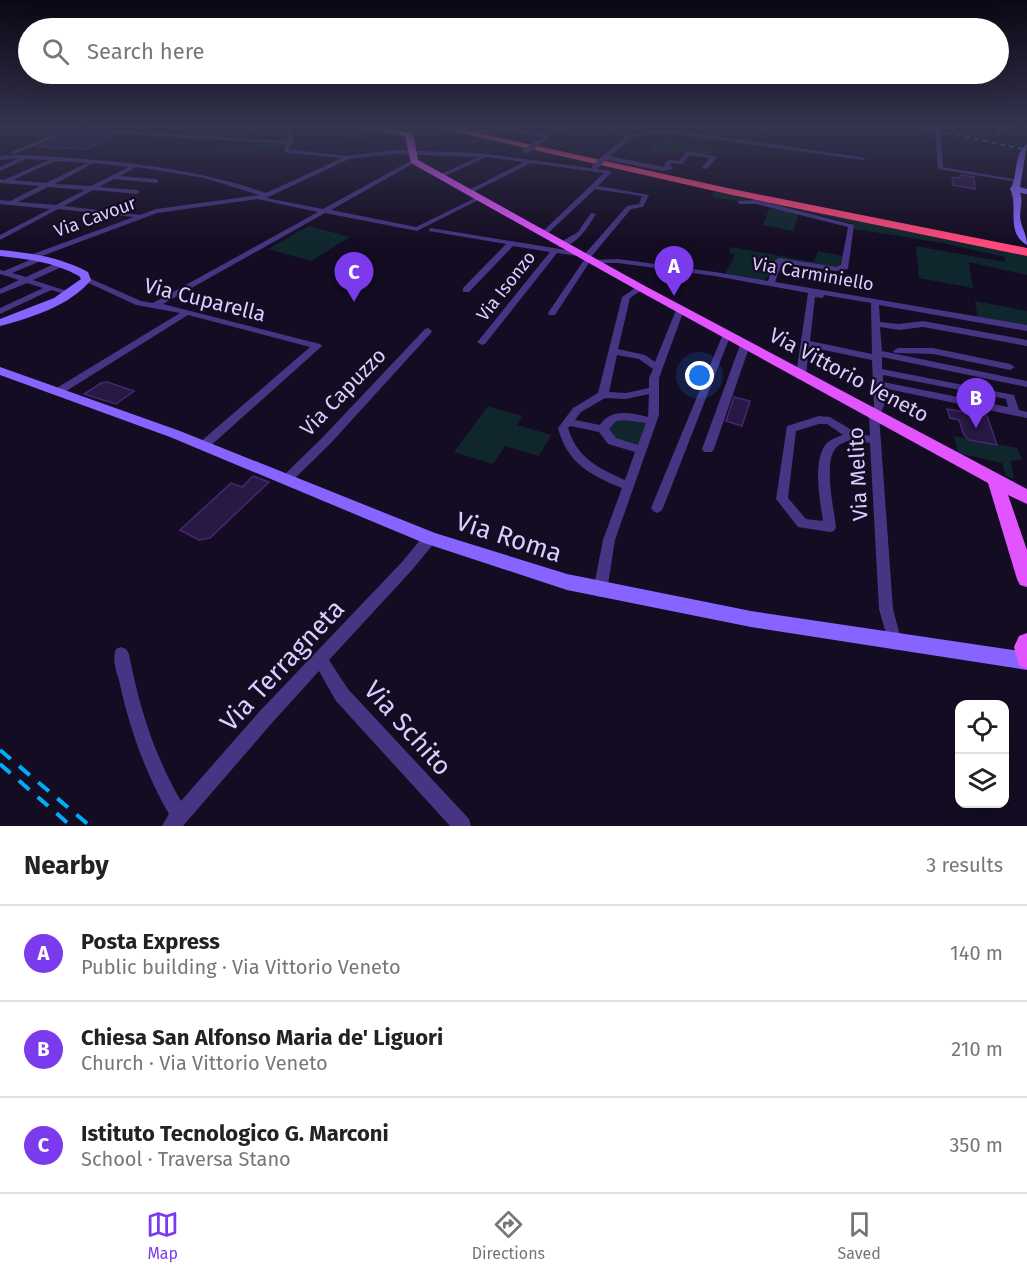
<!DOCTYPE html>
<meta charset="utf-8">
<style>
body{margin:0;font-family:"Fira Sans",sans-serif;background:#f2f2f2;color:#222}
.controls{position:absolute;right:18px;bottom:18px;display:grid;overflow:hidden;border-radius:12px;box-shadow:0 6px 24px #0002}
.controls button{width:54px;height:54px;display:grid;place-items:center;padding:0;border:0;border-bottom:2px solid #e0e0e0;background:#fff;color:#222;font:30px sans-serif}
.you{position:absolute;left:700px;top:376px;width:21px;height:21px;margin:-15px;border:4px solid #fff;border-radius:50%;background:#1a73e8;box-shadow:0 0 0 9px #1a73e833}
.badge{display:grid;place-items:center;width:39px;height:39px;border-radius:50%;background:#7c3aed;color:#fff;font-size:20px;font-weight:700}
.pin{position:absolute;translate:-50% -50px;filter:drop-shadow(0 2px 3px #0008)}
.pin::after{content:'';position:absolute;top:32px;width:21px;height:18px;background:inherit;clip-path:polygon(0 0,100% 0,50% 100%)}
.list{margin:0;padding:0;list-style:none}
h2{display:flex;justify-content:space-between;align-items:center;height:78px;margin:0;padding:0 24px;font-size:26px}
h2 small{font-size:20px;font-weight:400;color:#767676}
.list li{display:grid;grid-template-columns:39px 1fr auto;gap:18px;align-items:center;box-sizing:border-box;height:96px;padding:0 24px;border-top:2px solid #e0e0e0}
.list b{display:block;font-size:22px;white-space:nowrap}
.list p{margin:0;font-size:20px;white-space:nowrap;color:#767676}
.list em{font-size:20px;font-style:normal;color:#767676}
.icon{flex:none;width:33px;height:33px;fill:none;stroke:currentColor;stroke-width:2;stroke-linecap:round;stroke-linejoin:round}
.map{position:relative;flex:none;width:1027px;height:826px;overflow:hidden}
.search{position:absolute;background:#fff;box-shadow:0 6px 24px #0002;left:18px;right:18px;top:18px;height:66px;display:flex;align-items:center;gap:15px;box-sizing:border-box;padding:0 21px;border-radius:33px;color:#767676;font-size:22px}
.sheet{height:366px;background:#fff}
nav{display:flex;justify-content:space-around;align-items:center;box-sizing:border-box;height:84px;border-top:2px solid #e0e0e0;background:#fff;font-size:16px;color:#767676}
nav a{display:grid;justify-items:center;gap:3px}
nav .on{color:#7c3aed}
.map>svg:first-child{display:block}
</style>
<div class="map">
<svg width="1027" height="826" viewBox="0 0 1027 826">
<rect width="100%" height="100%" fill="#140c22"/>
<g fill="#0f272c">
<polygon points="663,140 716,148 711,156 677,151 674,155 648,152 653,142 661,143"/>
<polygon points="280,143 279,149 230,154 231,147 225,153 209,152 223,144 233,146"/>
<polygon points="715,192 1027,255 1027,275 969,262 973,288 919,278 916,246 1005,262 1005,257 943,243 854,229 852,223 751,200 736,201 712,197"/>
<polygon points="770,207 799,213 793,231 763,225"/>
<polygon points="309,226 350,237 311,261 268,249"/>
<polygon points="731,247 814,262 818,251 844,256 843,265 838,268 776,258 769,276 763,281 725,274 735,255 729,252"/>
<polygon points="975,301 1027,311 1027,327 978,319"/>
<polygon points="488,406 522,416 517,425 551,435 539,456 505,446 493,464 454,452"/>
<polygon points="613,418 650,421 638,446 625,444 606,433"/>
<polygon points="954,436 1017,448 1022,460 1011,461 1014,479 1006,476 1002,463 958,453"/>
</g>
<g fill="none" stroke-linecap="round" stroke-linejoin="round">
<path stroke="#061040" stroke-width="1.5" d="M58,150C162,153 283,166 382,130"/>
</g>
<g fill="#291744" stroke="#452871" stroke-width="1.5">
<polygon points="73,133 111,136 87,149 39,147"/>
<polygon points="960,175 974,177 975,189 953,185 952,177 960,178"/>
<polygon points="107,382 134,391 116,404 84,394 101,383"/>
<polygon points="734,397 750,401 742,426 726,421"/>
<polygon points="947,409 987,416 997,445 969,440 964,435 959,420 950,418"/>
<polygon points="253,476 269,482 210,538 199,540 180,530 231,483 242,487"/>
</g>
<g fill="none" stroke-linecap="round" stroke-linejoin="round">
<g fill="#473483" fill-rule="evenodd">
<path d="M70,127L287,141L288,127H293V143L288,149L347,156L393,150L480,153L611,171V173L598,186L649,195L643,207L631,209L591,257V260L618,259L715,272L768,281L775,260L779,258L836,267L841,265L848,227L756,204H740L738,203V201L756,200L854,225L848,269L836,271L782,263L775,282L1027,325V331L879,305L880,322L899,324L923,321L1027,340V346L923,327L899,330L880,327L882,351L1027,381V387L882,357V369L1014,395L1019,410L1027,412V418L883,388L884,406L879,415L893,609L902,643L900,648L895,650L890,648L879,609L870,443L853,439C848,441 840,443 836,448C823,461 834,510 836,527L834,531L830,532L798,527L776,499L787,426L819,416L830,417L855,432L870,436L869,415L874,406L872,360L809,347L806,375L801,378L796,375L808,293L715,276L618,263H589L555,315H549L548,313L584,260L583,256L627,206L639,204L642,196L595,189L544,237L540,235L541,233L604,173L531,163L469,194L467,193V191L524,162L486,157L441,178L439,177V175L478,157L393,154L349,159L266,198L323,209L414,159L416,160V162L331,210L416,227L477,197L482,198L417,231L325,213L163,304L320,344L322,346L207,449H199L197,446L199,443L310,347L188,315L63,393H55L54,391L55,389L180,313L136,305L82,280L83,278H89L141,301L153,303L318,212L257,199L157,213L42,256L44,258L43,260L12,273L26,277L58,262H64V266L33,280L73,293L69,295L51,290L0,314V308L43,288L27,283L0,294V289L19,280L0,274V270L4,271L32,259L29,257L30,255L134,217L58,209L0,240V235L50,209L0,204V200L10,201L40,186L0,183V179L4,180L49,160L26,159L0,171V167L19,158L0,160V156C24,153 49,157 73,158C139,163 203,171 266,193L342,158L287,153L284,151L286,149L284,148L287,144L71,131L14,154L9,153ZM55,161L87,163L46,183L13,180ZM94,163L129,167L91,186L55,184ZM136,167L204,178L259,195L156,209L140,215L64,206L93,190L137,194L140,192L137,190L99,187L114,179L156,183L159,181L156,179L120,176ZM48,187L85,190L56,205L18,202ZM824,295L871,303L872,354L810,341L815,297L823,298ZM883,375L1006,399L1008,407L883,382ZM819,424H827L843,435C837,437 831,439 826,444C812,462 820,500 823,521L806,519L788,498L796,431Z"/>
<polygon points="466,127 487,130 503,127 548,134 558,127 564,127 537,146 535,143 544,137 503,131 487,134 466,129"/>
<polygon points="608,127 614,127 628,136 651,130 675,130 866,158 863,160 675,134 651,134 631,138 610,156 663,167 665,167 664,164 669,160 679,161 687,151 717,157 707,169 702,168 710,158 689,155 683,164 672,163 670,165 673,168 672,169 663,171 602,159 602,157 625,138"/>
<polygon points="1004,127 1010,127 998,136 994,136 994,134"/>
<polygon points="938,129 941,131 943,167 1020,180 1017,182 938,169 935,131"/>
<path d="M591,213L596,214C588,227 576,247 559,247V243L578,232Z"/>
<polygon points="431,228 578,252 582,254 578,256 557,253 485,344 482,345 477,342 479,340 550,252 513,246 469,292 463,292 463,288 506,244 429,231 429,229"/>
<path d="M638,286H641L645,288L630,298L618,349L645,355L655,362L676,310L680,307L684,310L659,378V415L615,540L607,591L605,595L600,597L595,595L593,591L603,540L622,488C590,475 567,463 558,428L573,408L598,393L622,297ZM617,355L639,359L653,369L649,378V388L626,393L609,392ZM649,394L648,417C632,413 611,408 600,425L575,420L581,412L605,398L626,399ZM624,420L646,423L638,445L616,438L609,429L616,421ZM570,426L599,432L608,444L635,452L625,480C598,468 577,458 568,428Z"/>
<polygon points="428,328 432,331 431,333 330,444 290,483 282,483 280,480 282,477 322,438 425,329"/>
<polygon points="727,331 731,334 663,508 661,511 657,513 653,511 651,508 723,334"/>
<polygon points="745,342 750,345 714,449 712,452 704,452 702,449 740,345"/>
<polygon points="898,348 933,348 1010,364 1015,367 1010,370 933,354 895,353 893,351"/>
<path d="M430,533L435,534L436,538L435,542L412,570L329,660L348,689L469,819L471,826H450L336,701L319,671L271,724L183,826H162L169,814C145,773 129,727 119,680C116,671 112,658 116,649L121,647L126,649L129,654C139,706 154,755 181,801L259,712L402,562L425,534Z"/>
</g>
<g fill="#8764ff" fill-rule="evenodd">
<path d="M1027,144L1020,187L1027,189V194L1020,193C1024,202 1018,212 1021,222C1023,231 1027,235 1027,245C1005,233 1019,205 1010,189C1019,176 1012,155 1027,144Z"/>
<path d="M0,250C31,253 60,257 88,272L91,280C71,305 31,318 0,326V319L54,298L81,279L79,276C54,262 28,259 0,256Z"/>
<polygon points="0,367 180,431 435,533 567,574 751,611 1027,652 1027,670 751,627 567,590 424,543 170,437 0,375"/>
</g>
<g fill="#e154ff" fill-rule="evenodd">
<polygon points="360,127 378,127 410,132 414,138 418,160 645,286 1027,489 1027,504 1008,495 1027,550 1027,587 1020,585 1017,579 988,483 637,290 411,163 405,136"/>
<polygon points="1027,633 1027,669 1019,666 1014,647 1019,636"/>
</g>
<polygon fill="#ff487b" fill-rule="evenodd" points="434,127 451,127 732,189 1027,248 1027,256 732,195"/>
<polyline stroke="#00adf8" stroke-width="1.5" stroke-dasharray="5 4" stroke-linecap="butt" points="921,127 1027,150"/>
<g stroke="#00adf8" stroke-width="4" stroke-dasharray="14 11" stroke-linecap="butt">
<polyline points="0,750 90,826"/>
<polyline points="0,764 71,826"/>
</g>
<g stroke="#473483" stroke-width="6">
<polyline points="526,151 537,144"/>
<polyline points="595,167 604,158"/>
</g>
</g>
<linearGradient id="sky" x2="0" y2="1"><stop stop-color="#0b0713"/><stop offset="0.52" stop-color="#34344f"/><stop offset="1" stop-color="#34344f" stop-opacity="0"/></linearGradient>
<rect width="1027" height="243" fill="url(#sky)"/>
<g text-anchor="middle" stroke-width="4.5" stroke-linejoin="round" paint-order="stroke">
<g font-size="18" fill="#ddcdff" stroke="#140c22">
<text transform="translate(95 217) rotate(-20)" y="6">Via Cavour</text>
<text transform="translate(813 274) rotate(10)" y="6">Via Carminiello</text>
<text transform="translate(506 286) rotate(-52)" y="6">Via Isonzo</text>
</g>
<g font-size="21" fill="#ddcdff" stroke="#140c22">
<text transform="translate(205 300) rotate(14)" y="7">Via Cuparella</text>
<text transform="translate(849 375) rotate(28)" y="7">Via Vittorio Veneto</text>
<text transform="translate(343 392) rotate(-46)" y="7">Via Capuzzo</text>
<text transform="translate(858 474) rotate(-93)" y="7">Via Melito</text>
</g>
<g font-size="26" fill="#ddcdff" stroke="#140c22">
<text transform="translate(509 537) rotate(18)" y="9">Via Roma</text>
<text transform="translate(282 665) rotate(-47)" y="9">Via Terragneta</text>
<text transform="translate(408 728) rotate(48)" y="9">Via Schito</text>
</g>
</g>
</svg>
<div class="controls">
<button><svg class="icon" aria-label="locate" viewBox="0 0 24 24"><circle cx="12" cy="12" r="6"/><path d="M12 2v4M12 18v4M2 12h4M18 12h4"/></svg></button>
<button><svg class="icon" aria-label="layers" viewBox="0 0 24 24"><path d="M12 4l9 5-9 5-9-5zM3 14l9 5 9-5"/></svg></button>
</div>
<div class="you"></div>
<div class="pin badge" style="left:674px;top:296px">A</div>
<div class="pin badge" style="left:976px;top:428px">B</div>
<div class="pin badge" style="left:354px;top:302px">C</div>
<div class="search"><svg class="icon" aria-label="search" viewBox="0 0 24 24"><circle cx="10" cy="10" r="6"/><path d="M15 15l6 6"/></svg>Search here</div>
</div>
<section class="sheet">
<h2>Nearby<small>3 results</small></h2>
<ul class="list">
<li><span class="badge">A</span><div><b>Posta Express</b><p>Public building · Via Vittorio Veneto</p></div><em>140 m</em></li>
<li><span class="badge">B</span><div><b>Chiesa San Alfonso Maria de' Liguori</b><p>Church · Via Vittorio Veneto</p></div><em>210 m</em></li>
<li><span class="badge">C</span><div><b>Istituto Tecnologico G. Marconi</b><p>School · Traversa Stano</p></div><em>350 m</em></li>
</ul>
</section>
<nav>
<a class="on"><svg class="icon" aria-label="map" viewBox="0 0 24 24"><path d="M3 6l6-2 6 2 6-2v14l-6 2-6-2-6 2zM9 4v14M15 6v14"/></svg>Map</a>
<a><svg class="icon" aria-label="directions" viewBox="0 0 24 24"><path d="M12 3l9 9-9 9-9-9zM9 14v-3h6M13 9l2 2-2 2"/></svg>Directions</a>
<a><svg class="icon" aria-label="saved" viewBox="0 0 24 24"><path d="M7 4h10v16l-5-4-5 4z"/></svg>Saved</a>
</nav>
